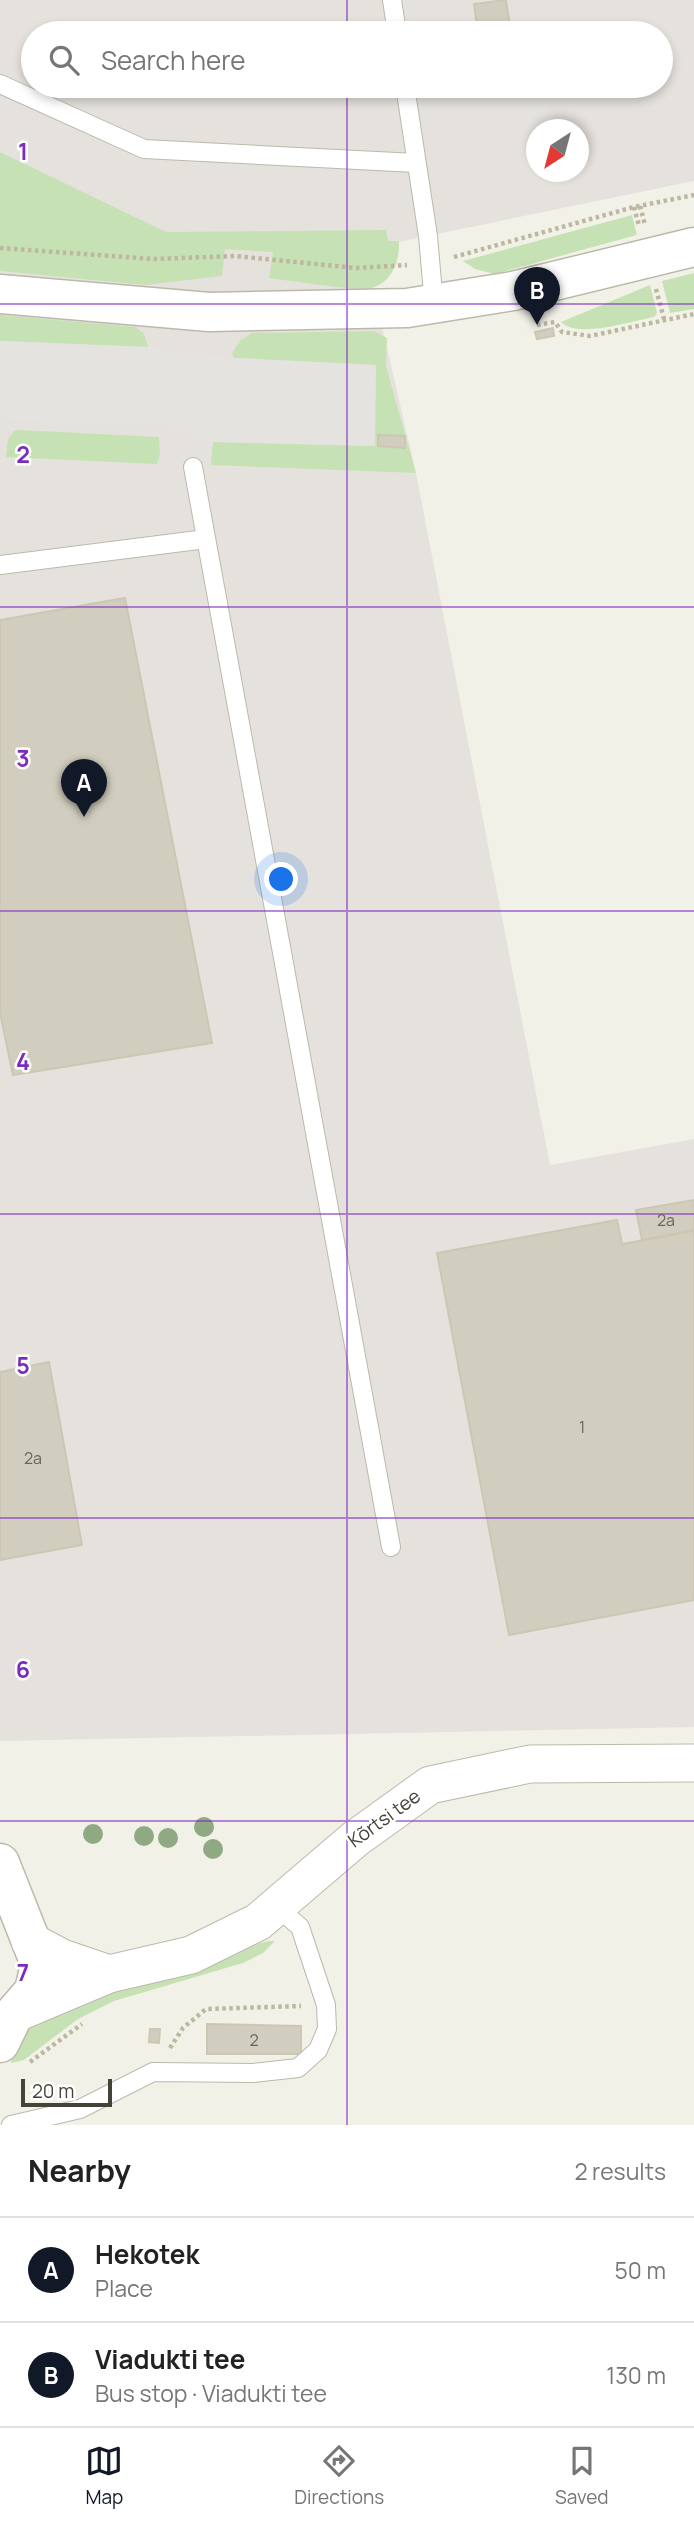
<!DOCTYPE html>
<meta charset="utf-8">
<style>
body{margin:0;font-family:Manrope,sans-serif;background:#f6f6f6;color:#222}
.compass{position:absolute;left:526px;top:119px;width:63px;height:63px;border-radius:50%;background:#fff;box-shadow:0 4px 10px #0003;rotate:216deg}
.scale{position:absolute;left:21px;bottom:18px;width:91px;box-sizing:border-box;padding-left:7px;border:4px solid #454238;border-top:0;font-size:19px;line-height:24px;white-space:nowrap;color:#454238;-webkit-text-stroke:5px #fff;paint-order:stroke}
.you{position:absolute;left:282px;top:880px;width:24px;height:24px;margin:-18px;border:5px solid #fff;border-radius:50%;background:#1a73e8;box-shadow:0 0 0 10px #1a73e833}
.badge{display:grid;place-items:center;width:46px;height:46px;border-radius:50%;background:#111827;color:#fff;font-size:23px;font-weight:700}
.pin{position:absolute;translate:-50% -58px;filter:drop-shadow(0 2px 4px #0008)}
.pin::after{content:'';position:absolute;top:37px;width:24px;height:21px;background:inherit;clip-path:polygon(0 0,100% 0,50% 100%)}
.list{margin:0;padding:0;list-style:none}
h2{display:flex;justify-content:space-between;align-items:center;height:91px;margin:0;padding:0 28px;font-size:30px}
h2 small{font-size:23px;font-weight:400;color:#767676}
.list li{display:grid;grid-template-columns:46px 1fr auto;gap:21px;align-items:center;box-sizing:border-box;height:105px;padding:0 28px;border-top:2px solid #e0e0e0}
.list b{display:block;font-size:26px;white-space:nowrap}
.list p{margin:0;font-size:23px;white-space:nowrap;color:#767676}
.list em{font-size:23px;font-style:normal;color:#767676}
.icon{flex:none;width:38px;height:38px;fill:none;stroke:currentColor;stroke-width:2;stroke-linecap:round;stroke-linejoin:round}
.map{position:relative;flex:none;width:694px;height:2125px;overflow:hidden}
.search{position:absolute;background:#fff;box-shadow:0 4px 10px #0003;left:21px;right:21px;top:21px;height:77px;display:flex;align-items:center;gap:18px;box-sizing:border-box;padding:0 24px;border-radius:38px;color:#767676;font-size:26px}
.sheet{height:301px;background:#fff}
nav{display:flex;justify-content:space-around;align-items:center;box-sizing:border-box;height:98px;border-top:2px solid #e0e0e0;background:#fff;font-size:19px;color:#767676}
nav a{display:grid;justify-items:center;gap:4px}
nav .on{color:#111827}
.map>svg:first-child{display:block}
</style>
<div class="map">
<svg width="694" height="2125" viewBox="0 0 694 2125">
<rect width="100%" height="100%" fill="#f2f1e8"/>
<path fill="#e5e2dd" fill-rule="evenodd" d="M0,0H694V181L364,249L416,473L550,1165L694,1139V1727L0,1741ZM33,33H661V86H33ZM536,130H578V172H536Z"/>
<g fill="#c6e2b5">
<path d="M0,152L166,232L386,230L388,241H399C400,261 392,282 372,288C360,292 287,280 269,278L273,252L225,249L222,276L145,285L0,271Z"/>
<polygon points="632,215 637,235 494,274 475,269 463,261"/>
<polygon points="694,273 694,309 670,313 662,281"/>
<path d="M650,285L657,313L654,317C633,321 576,339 561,322Z"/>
<polygon points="0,315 136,327 144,334 148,347 0,341"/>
<polygon points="374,331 387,338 386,366 416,473 211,465 213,442 374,446 375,365 234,358 232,353 241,340 252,333"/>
<polygon points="20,430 159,437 160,455 157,464 6,457 8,439 14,431"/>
<path d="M268,1941H275L263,1953L243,1963L114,2001L78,2019L24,2060L11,2063C14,2051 16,2038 27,2030C76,1995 160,1981 218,1962C236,1956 251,1945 268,1941Z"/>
</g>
<polygon fill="#e4e3df" points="0,341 148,347 234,358 376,365 375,446 213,442 160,426 0,419"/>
<g fill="#d2cebf" stroke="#ccc7b3" stroke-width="2">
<polygon points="506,0 511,33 478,33 474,4"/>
<polygon points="553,328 554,336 537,339 535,332"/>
<polygon points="378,435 405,436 405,448 378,446"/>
<polygon points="125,598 212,1043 13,1075 0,1013 0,620"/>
<polygon points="694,1200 694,1230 642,1240 636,1210"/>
<polygon points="617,1220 622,1244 694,1231 694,1600 509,1635 437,1253"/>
<polygon points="49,1362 82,1545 0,1560 0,1372"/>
<polygon points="207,2024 301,2026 301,2054 207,2054"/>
<polygon points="150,2029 160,2029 159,2043 149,2042"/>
</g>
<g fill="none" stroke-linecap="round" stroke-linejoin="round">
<g stroke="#bcb9ac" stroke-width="20">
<g id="service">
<polyline points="392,0 397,33"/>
<polyline points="0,84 144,149 416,163"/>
<polyline points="405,86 428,236 434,305"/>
<polyline points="193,467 391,1547"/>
<polyline points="0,565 206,539"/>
<polyline points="11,2125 80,2109 153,2072 253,2073 298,2068 318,2050 327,2029 326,2005 300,1927 276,1906"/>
</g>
</g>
<g stroke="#bcb9ac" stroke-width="39">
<g id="minor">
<polyline points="30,1941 62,1958 109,1974"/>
<polyline points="14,2014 109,1974 191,1955 258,1922 355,1839 430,1785 530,1764 694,1763"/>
</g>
</g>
<g stroke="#bcb9ac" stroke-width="41">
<g id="tertiary">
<polyline points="0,294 209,312 407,308 513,291 694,247"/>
<polyline points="0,1863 40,1964 34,1991 14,2014 0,2043"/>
</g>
</g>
<g stroke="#bdb79f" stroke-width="4.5" stroke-dasharray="3.5 3.5" stroke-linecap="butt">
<polyline points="640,206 645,225"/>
<polyline points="634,207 639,226"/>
<polyline points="0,248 155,259 235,256 356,268 407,265"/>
<polyline points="454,257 634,207 694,195"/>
<polyline points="656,289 664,319"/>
<polyline points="537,325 555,322 562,332 590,336 694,314"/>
<polyline points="170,2048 183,2028 206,2009 301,2006"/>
<polyline points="30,2062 82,2024"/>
</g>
<use href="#service" stroke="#fff" stroke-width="18"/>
<use href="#minor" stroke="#fff" stroke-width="37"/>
<use href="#tertiary" stroke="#fff" stroke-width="38"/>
</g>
<g fill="#8faa83">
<circle cx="204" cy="1827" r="10"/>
<circle cx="93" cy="1834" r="10"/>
<circle cx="144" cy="1836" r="10"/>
<circle cx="168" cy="1838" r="10"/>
<circle cx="213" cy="1849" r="10"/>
</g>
<path fill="none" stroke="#7b2cbf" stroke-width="2" stroke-opacity="0.55" d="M347,0V33M347,86V2125M0,304H694M0,607H694M0,911H694M0,1214H694M0,1518H694M0,1821H694"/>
<g text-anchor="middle" stroke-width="5" stroke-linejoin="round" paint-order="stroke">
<g font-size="16" fill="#68655a">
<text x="666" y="1226">2a</text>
<text x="582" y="1433">1</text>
<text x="33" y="1464">2a</text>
<text x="254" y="2046">2</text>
</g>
<g font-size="19" fill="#454238" stroke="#fff">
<text transform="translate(384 1818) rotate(-36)" y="7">Kõrtsi tee</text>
</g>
</g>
<g font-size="23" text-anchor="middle" font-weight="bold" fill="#7b2cbf" stroke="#fff" stroke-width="5" stroke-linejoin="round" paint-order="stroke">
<text x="23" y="160">1</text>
<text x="23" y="463">2</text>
<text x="23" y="767">3</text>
<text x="23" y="1070">4</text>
<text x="23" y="1374">5</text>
<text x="23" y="1678">6</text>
<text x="23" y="1981">7</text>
</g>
</svg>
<svg class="compass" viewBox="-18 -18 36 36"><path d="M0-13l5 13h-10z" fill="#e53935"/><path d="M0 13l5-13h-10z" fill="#767676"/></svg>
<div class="scale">20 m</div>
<div class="you"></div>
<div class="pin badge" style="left:84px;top:817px">A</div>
<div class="pin badge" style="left:537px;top:325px">B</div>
<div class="search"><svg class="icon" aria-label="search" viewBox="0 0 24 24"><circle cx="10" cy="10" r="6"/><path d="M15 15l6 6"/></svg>Search here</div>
</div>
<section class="sheet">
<h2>Nearby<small>2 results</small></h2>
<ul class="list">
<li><span class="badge">A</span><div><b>Hekotek</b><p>Place</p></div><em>50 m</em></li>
<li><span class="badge">B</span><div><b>Viadukti tee</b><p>Bus stop · Viadukti tee</p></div><em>130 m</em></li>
</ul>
</section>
<nav>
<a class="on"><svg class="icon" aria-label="map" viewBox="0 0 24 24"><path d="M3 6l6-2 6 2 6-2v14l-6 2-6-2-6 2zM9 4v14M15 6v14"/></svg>Map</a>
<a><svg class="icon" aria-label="directions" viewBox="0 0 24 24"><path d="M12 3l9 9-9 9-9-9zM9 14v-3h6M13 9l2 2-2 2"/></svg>Directions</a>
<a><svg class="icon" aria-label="saved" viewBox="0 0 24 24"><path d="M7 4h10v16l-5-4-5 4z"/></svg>Saved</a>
</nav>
